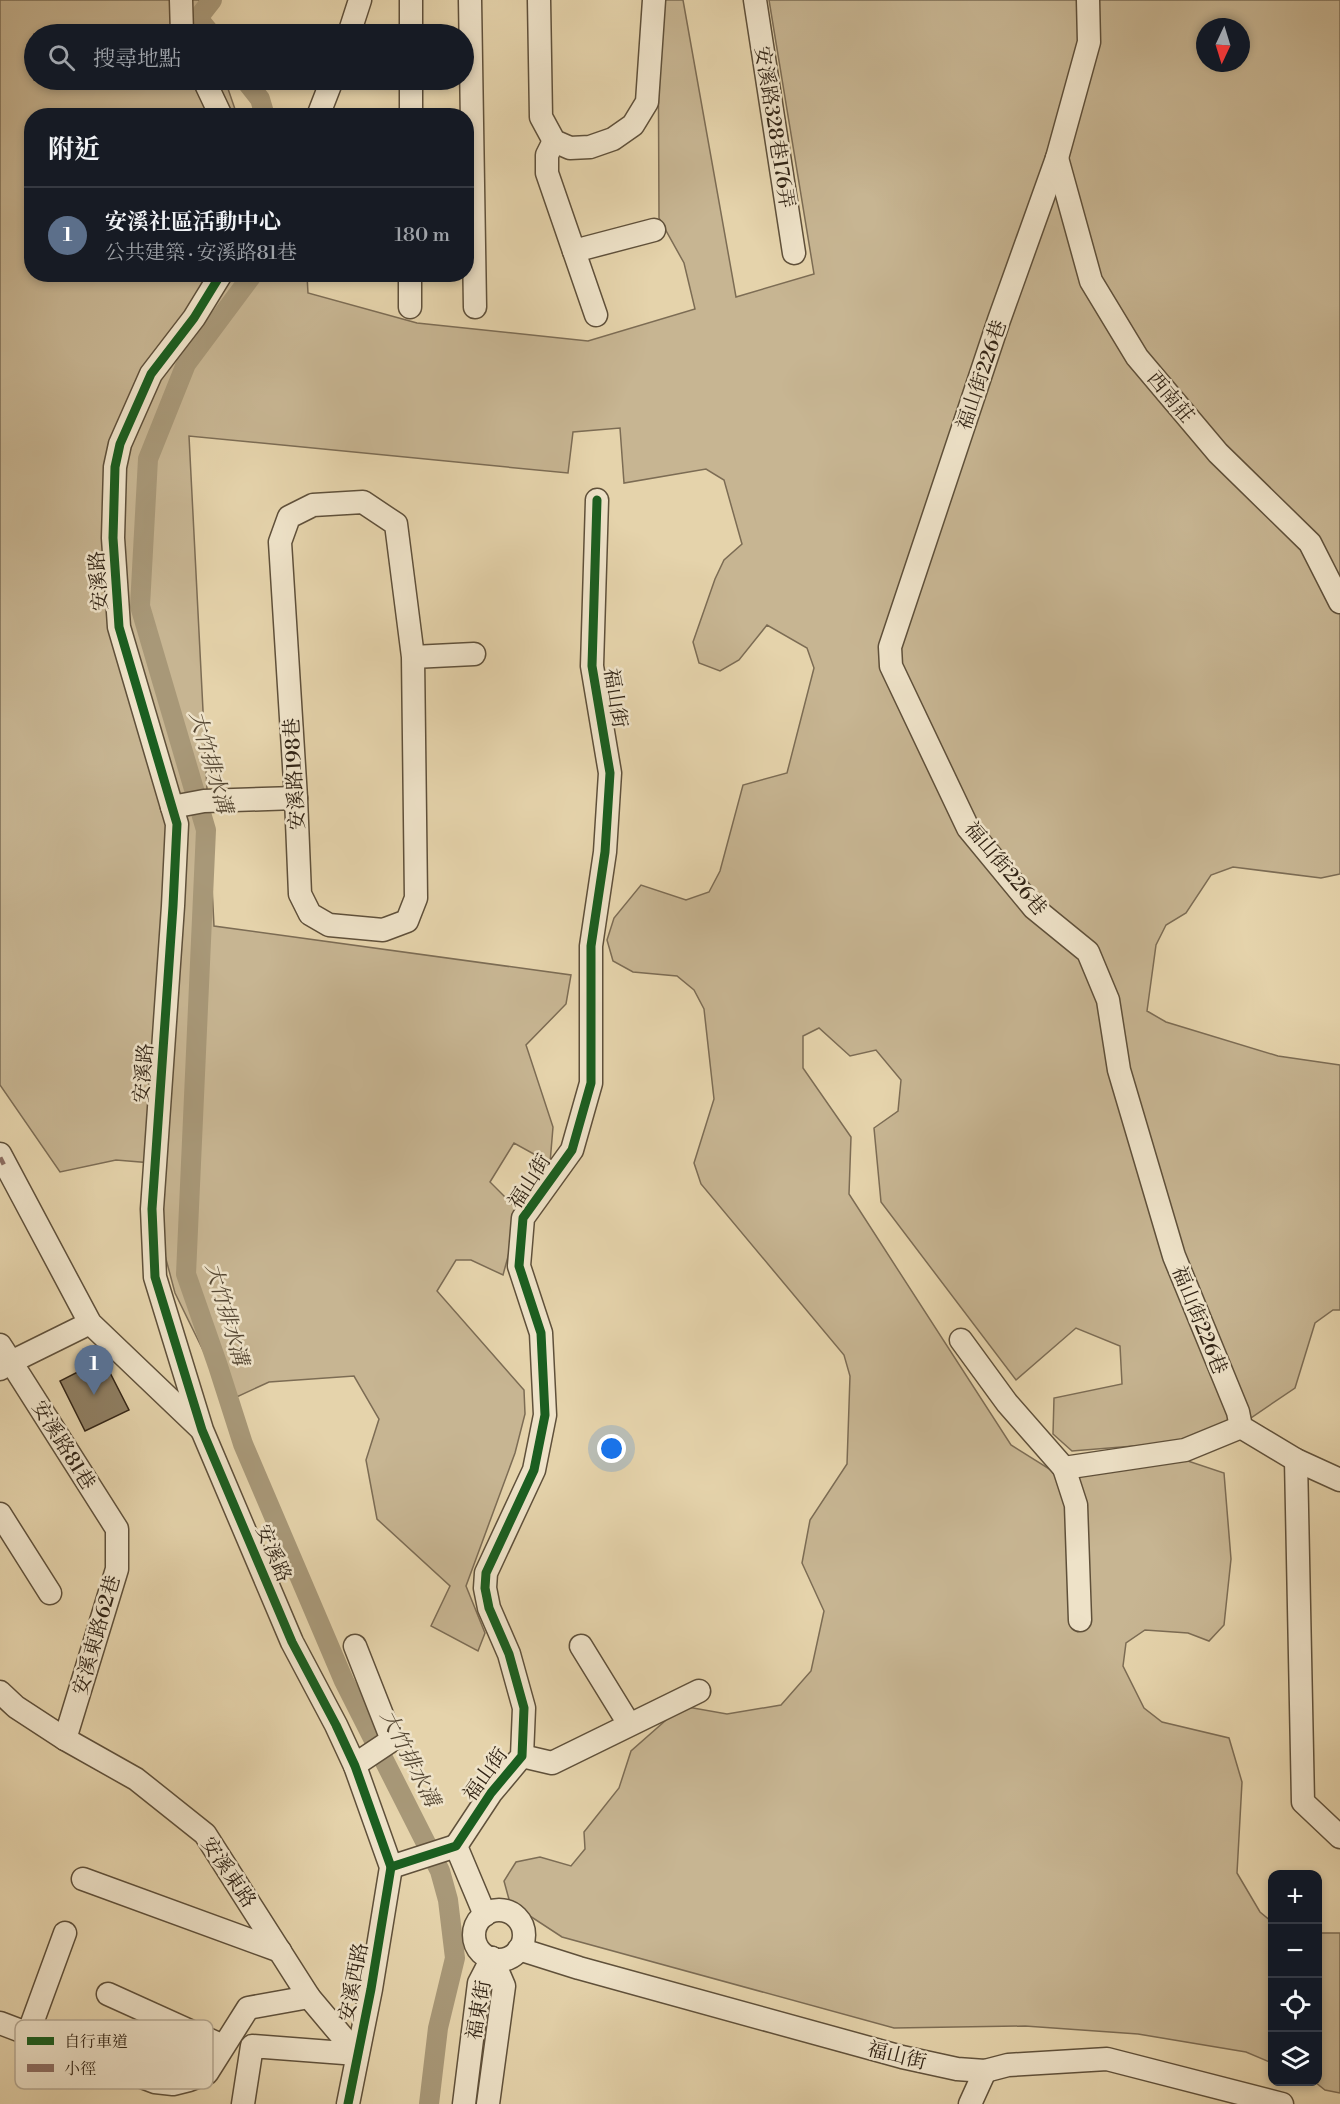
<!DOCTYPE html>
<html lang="zh-TW">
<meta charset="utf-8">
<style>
body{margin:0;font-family:"Libre Bodoni","Noto Serif TC",serif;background:#20242c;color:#f1f3f6}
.controls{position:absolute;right:18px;bottom:18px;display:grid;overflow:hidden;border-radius:12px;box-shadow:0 3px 9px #0003}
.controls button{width:54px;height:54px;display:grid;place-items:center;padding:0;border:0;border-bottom:2px solid #363941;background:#171b24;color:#f1f3f6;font:30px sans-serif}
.compass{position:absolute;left:1196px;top:18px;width:54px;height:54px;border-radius:50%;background:#171b24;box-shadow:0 3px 9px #0003;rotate:184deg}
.you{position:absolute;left:612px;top:1449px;width:21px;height:21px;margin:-15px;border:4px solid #fff;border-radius:50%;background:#1a73e8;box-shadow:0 0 0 9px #1a73e833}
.badge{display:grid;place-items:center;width:39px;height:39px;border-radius:50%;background:#c59692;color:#fff;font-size:20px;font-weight:700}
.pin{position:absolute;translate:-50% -50px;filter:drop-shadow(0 2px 3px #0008)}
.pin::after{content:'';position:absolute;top:32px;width:21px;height:18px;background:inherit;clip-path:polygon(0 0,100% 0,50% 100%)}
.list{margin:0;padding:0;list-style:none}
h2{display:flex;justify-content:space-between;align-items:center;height:78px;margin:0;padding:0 24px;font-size:26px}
h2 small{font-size:20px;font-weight:400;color:#9ea1a6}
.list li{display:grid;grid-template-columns:39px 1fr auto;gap:18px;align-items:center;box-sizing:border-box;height:96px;padding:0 24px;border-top:2px solid #363941}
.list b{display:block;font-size:22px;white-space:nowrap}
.list p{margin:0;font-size:20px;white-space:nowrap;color:#9ea1a6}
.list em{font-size:20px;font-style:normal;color:#9ea1a6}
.icon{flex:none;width:33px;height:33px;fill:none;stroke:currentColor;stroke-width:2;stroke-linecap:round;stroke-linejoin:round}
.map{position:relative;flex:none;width:1340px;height:2104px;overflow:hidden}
.search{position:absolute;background:#171b24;box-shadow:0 3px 9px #0003;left:24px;top:24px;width:450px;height:66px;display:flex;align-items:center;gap:15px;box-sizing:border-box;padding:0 21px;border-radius:33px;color:#9ea1a6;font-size:22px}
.panel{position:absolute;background:#171b24;box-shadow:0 3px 9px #0003;left:24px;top:108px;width:450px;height:174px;border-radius:24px}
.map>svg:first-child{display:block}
</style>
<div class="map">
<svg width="1340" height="2104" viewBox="0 0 1340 2104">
<rect width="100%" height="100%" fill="#e5d3ab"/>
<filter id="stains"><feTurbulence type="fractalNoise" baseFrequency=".00333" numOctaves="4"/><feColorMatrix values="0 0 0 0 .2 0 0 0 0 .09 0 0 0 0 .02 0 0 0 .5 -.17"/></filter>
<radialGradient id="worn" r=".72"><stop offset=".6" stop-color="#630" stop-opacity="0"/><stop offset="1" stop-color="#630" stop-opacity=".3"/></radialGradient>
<g fill="#c7b592" stroke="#7c6c54" stroke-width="1.5" fill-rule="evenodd">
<path d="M0,0H199L210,34H34V80H225L237,115L32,116V274L307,275L308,293L417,323L588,341L695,309L684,263L659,218L658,0H683L736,297L814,274L769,0H1340V874L1321,878L1233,867L1211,875L1186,913L1166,925L1156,945L1147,1011L1166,1022L1278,1056L1340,1065V1310H1333L1315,1323L1295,1388L1239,1426L1196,1441L1072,1451L1053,1434L1054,1398L1122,1384L1120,1346L1076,1328L1016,1380L881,1202L874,1128L898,1111L901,1080L876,1050L850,1056L819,1028L803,1036V1068L851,1137L849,1194L1011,1445L1062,1477L1185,1460L1224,1473L1231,1559L1224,1625L1209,1641L1188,1633L1145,1630L1126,1643L1123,1666L1144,1708L1162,1722L1229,1738L1242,1782L1237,1873L1260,1912L1272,1922V2063L1246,2052L1138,2034L1025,2026L894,2028L562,1937L510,1903L504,1881L516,1862L540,1857L571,1866L585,1849L584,1832L619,1788L631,1751L682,1706L727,1714L781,1705L811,1671L824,1611L802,1563L810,1520L847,1464L850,1376L844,1355L701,1184L694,1163L714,1099L704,1009L694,990L677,976L633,972L613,961L607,940L614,918L641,885L686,900L709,892L720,871L743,785L787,773L814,668L807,648L767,625L739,660L720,671L699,663L693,642L715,579L724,560L742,544L724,480L706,469L624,483L620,428L573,432L568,473L189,436L214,926L571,975L566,1004L526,1045L553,1127L550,1163L514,1143L490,1182L520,1212L503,1275L471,1260H456L437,1291L524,1390L525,1414L515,1453L466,1586L485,1633L478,1651L431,1626L450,1586L377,1519L366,1460L379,1419L354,1376L269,1382L228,1401L175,1293L158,1229L152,1163L116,1160L60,1172L0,1085ZM1205,27H1241V63H1205Z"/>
<polygon points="1318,1933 1340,1933 1340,2093 1325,2090 1315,2082 1318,2082"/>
</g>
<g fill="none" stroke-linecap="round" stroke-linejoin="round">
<g stroke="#a89878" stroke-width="20">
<polyline points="211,34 198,18 212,0"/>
<polyline points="245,80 260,99 265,116"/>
<polyline points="253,274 186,364 148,459 140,606 206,830 186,1274 218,1366 243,1444 344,1681 440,1871 448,1900 455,1958 438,2028 429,2104"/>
</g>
</g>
<polygon fill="#8f7f63" stroke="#322415" stroke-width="1.5" points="103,1359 129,1410 85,1431 60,1381"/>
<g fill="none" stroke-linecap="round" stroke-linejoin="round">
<g stroke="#5f503a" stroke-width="25">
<g id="minor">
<polyline points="181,0 182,34"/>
<polyline points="470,0 475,307"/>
<polyline points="539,0 541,117 554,141 570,148 590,147 613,139 633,125 647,102 654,0"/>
<polyline points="755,0 794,253"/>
<polyline points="1088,0 1089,42 1057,158 999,320 890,647 891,666 968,828 1034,908 1088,952 1108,1000 1119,1070 1174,1256 1238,1412 1241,1427 1296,1460 1340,1480"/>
<polyline points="349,34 360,0"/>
<polyline points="411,34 411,0"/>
<polyline points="204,80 221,116"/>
<polyline points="318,116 332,80"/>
<polyline points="411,116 411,80"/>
<polyline points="554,141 547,155 547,173 596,315"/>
<polyline points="1057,158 1091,281 1137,357 1218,453 1310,543 1340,602"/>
<polyline points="574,251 654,230"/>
<polyline points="221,274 194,318 151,374 120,444 115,467 113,538 119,627 177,824 173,906 152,1209 155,1277 202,1430 292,1642 336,1725 355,1766 391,1867 371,1989 348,2104"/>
<polyline points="410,307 410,274"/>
<polyline points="413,657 416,898 407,921 383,930 329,925 310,914 300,894 296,798 280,542 289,517 313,505 363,502 396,524 413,657 474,654"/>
<polyline points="172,807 204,801 296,798"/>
<polyline points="0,1154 90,1323 201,1429"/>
<polyline points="961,1340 1007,1403 1064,1468 1185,1450 1241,1427"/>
<polyline points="0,1345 11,1362 90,1323"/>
<polyline points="0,1369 11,1362 117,1529 117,1569 65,1739"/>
<polyline points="1296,1460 1303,1802 1340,1837"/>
<polyline points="1064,1468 1076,1505 1080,1620"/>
<polyline points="0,1514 50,1593"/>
<polyline points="355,1646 392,1740 362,1760 355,1766"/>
<polyline points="581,1646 629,1724"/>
<polyline points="0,1692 16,1707 65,1739 136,1779 205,1834 309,1997 357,2054"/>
<polyline points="522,1756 552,1763 699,1691"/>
<polyline points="456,1846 491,1793 522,1756 524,1708 509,1654 489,1608 485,1588 486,1573 534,1470 545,1415 541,1333 519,1266 523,1218 572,1150 591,1083 591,946 605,852 610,773 592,666 597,500"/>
<polyline points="456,1846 485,1915"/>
<polyline points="391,1867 456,1846"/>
<polyline points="83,1879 280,1951"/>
<circle cx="499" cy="1935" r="25"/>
<polyline points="519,1949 579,1968 902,2057 957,2069 985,2071 1008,2065 1107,2059 1282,2104"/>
<polyline points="108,1994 223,2046"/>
<polyline points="0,2023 155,2082 173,2084 189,2080 207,2073 248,2008 309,1997"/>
<polyline points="28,2034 65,1933"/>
<polyline points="243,2104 252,2046 357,2054"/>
<polyline points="464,2104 479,1983 492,1958"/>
<polyline points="488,2104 504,1986 492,1958"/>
<polyline points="970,2104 985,2071"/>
</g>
</g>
<use href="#minor" stroke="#eee2c8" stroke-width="22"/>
<polyline stroke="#8d6e63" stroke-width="8" stroke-dasharray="15 8" stroke-linecap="butt" points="0,1162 4,1160"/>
<g stroke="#eee2c8" stroke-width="13">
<g id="cycleway">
<polyline points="221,274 194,318 151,374 120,444 115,467 113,538 119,627 177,824 173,906 152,1209 155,1277 202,1430 292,1642 336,1725 355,1766 391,1867 371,1989 348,2104"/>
<polyline points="391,1867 456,1846 491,1793 522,1756 524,1708 509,1654 489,1608 485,1588 486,1573 534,1470 545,1415 541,1333 519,1266 523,1218 572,1150 591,1083 591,946 605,852 610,773 592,666 597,500"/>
</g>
</g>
<use href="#cycleway" stroke="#1b5e20" stroke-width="9"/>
</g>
<g text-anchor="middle" stroke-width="5" stroke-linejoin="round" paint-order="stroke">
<g font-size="20" fill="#322415" stroke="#eee2c8">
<text transform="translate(775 127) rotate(81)" y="7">安溪路328巷176弄</text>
<text transform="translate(981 375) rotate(-71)" y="7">福山街226巷</text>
<text transform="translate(1171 397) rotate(50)" y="7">西南莊</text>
<text transform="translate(98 581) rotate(-94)" y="7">安溪路</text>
<text transform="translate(616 698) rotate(81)" y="7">福山街</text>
<text transform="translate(294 774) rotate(-93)" y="7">安溪路198巷</text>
<text transform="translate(1006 868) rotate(50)" y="7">福山街226巷</text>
<text transform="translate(143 1073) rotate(-85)" y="7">安溪路</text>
<text transform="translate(529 1181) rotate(-57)" y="7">福山街</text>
<text transform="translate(1200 1320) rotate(68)" y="7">福山街226巷</text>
<text transform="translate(64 1445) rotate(58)" y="7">安溪路81巷</text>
<text transform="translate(274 1553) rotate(67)" y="7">安溪路</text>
<text transform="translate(96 1635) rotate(-74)" y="7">安溪東路62巷</text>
<text transform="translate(485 1774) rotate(-54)" y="7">福山街</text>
<text transform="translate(229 1872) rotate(56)" y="7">安溪東路</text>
<text transform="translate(353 1982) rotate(-79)" y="7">安溪西路</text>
<text transform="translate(478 2010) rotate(-80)" y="7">福東街</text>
<text transform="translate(897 2055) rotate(14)" y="7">福山街</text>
</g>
<g font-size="21" font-style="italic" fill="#554733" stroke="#eee2c8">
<text transform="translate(211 762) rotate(74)" y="7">大竹排水溝</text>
<text transform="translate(227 1314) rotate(74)" y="7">大竹排水溝</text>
<text transform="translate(410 1758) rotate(63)" y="7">大竹排水溝</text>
</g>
</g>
<rect x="15" y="2020" width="198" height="69" rx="9" fill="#eee2c8" stroke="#b6a992" stroke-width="1.5"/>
<rect x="27" y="2037" width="27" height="8" fill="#1b5e20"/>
<rect x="27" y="2064" width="27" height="8" fill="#8d6e63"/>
<g font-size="16" fill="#322415">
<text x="64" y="2047">自行車道</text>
<text x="64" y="2074">小徑</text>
</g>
<rect width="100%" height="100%" filter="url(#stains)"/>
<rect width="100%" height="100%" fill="url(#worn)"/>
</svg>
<div class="controls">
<button>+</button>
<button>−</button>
<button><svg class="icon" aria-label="locate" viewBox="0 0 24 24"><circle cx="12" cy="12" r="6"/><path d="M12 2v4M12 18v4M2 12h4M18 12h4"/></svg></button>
<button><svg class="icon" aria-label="layers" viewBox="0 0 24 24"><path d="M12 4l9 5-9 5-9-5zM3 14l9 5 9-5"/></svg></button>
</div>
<svg class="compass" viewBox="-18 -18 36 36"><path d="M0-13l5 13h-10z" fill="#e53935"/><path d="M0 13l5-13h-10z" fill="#9ea1a6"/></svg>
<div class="you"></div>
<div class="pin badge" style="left:94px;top:1395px;background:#5c6f8a">1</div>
<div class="search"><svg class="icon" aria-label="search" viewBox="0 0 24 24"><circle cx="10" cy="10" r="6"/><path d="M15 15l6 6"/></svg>搜尋地點</div>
<section class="panel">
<h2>附近<small></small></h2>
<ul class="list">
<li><span class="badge" style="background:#5c6f8a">1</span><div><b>安溪社區活動中心</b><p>公共建築 · 安溪路81巷</p></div><em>180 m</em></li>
</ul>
</section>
</div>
